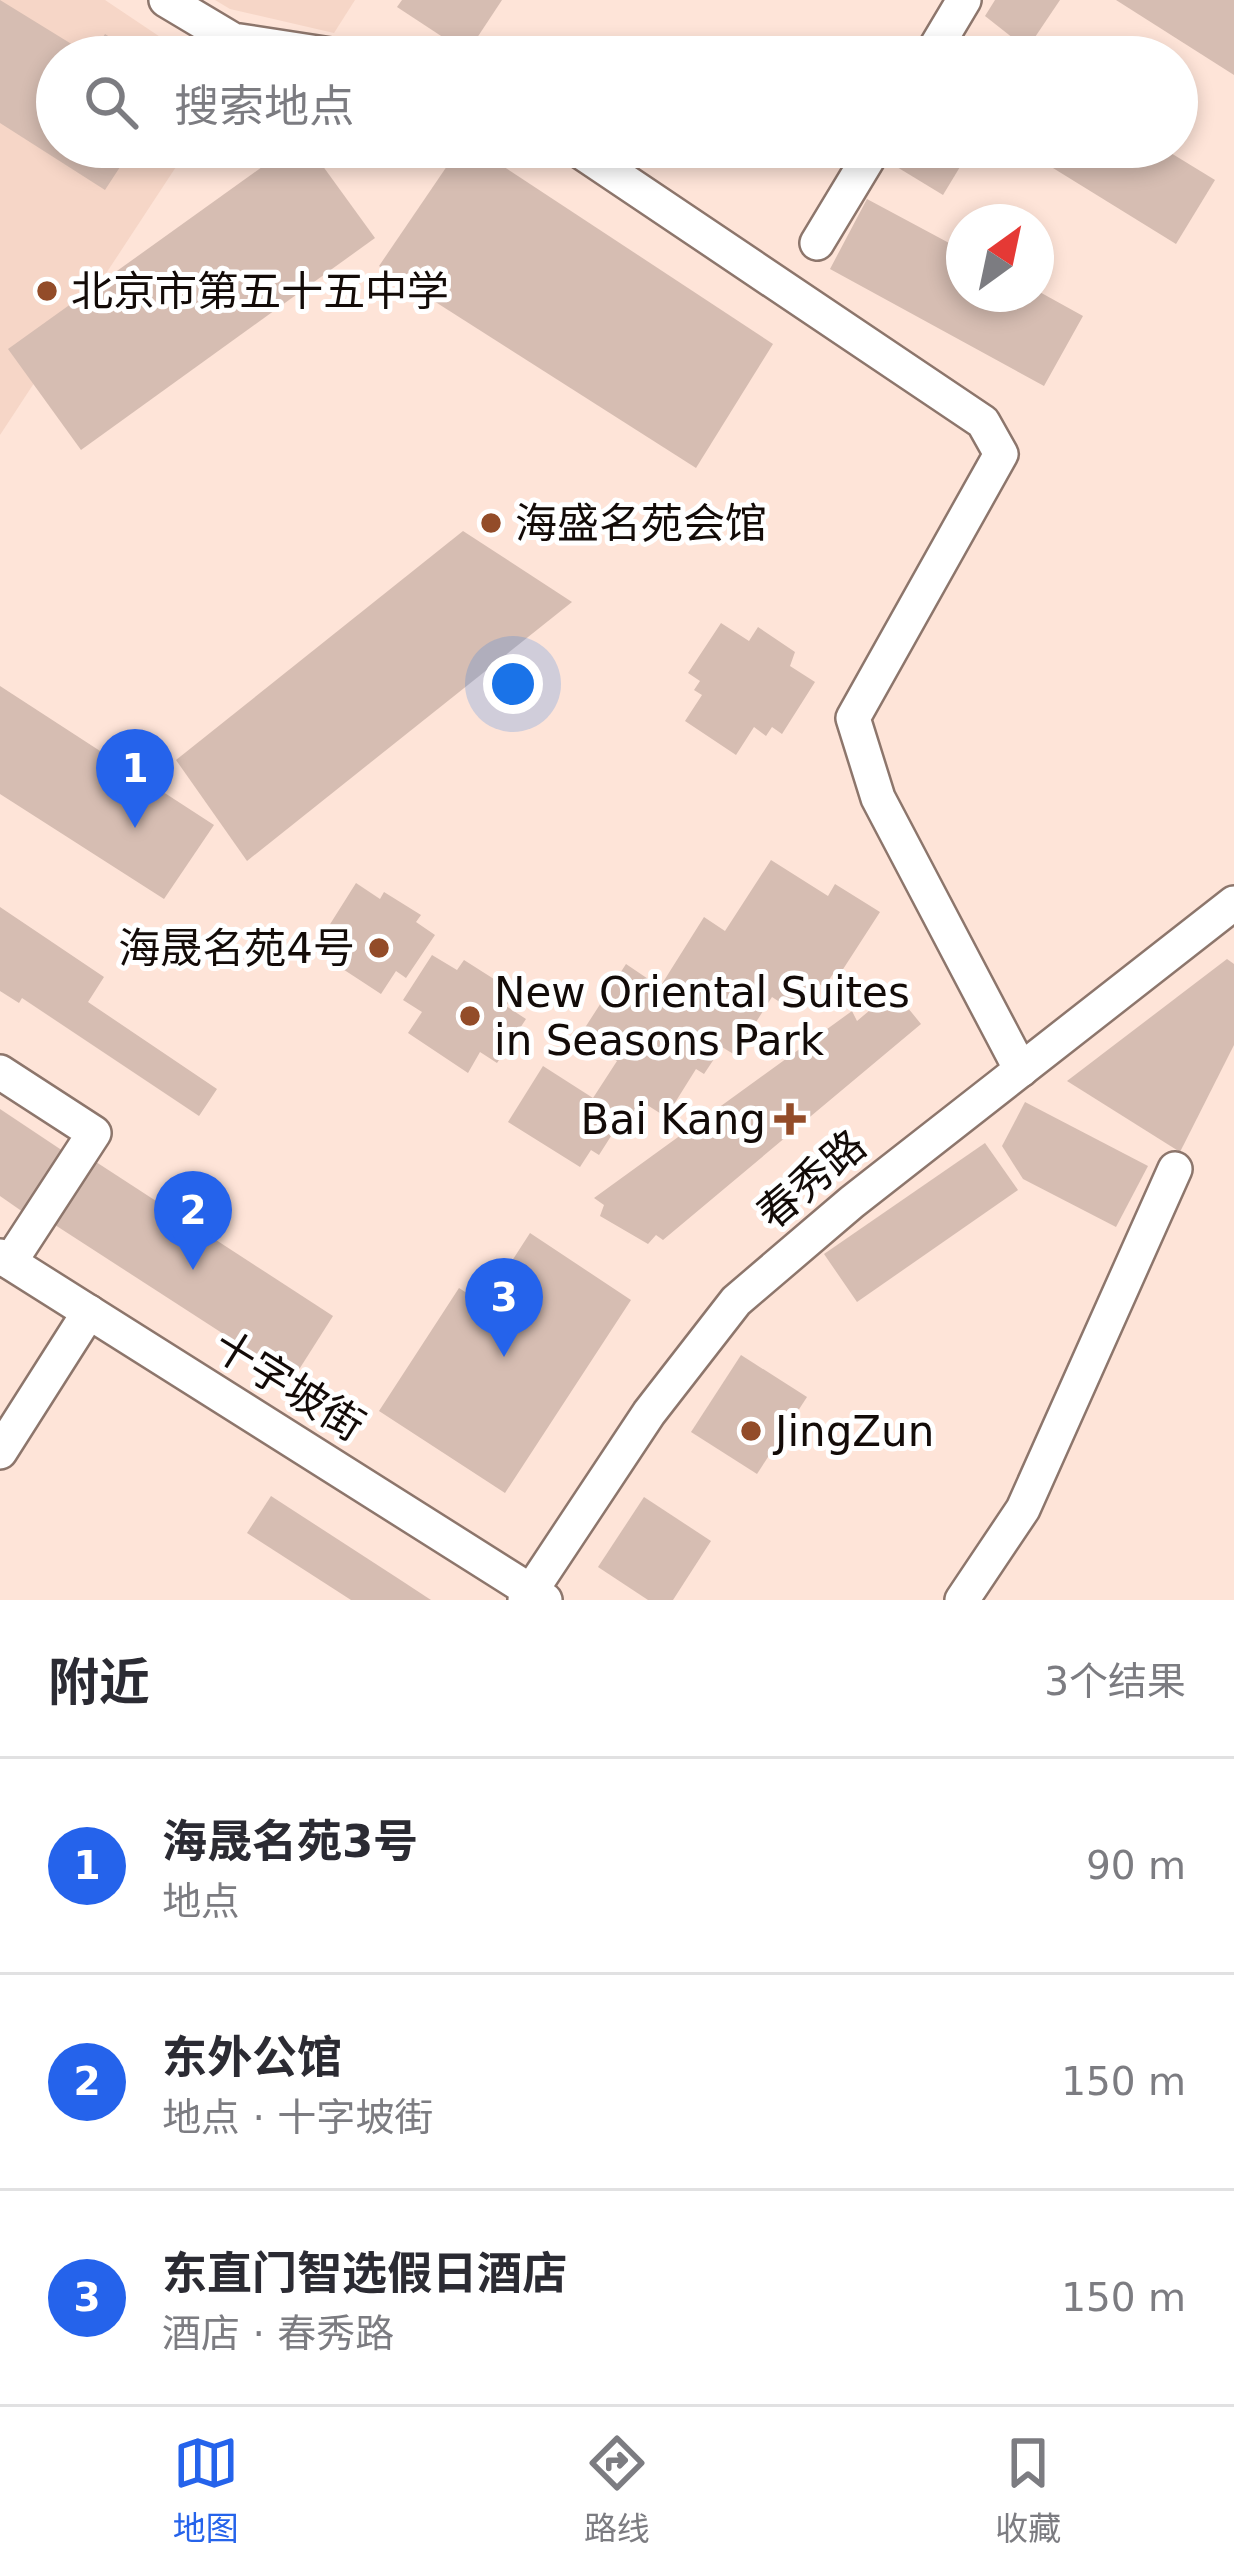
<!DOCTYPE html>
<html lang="zh">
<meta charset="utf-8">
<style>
body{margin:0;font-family:"DejaVu Sans","Noto Sans SC",sans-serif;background:#f2f2f3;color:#2b2b33}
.compass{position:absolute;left:946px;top:204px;width:108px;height:108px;border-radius:50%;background:#fff;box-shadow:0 6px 18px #0003;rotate:33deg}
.you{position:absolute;left:513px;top:684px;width:42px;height:42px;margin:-30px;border:9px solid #fff;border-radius:50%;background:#1a73e8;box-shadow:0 0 0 18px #1a73e833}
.badge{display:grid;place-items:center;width:78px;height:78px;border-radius:50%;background:#2563eb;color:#fff;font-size:39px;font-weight:700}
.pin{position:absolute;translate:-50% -99px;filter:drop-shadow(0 3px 6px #0008)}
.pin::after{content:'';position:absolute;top:63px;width:42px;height:36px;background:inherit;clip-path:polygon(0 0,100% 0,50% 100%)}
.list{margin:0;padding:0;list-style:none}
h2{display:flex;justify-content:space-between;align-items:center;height:156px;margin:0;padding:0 48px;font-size:51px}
h2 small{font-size:39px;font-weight:400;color:#7c7c81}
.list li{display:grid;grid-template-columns:78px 1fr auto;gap:36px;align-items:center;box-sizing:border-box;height:216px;padding:0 48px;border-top:3px solid #e1e1e2}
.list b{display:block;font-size:45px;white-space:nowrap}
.list p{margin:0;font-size:39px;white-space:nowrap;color:#7c7c81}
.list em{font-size:39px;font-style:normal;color:#7c7c81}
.icon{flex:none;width:66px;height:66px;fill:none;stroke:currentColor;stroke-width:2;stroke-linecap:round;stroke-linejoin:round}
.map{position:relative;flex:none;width:1234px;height:1600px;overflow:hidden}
.search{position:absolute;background:#fff;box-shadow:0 6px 18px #0003;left:36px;right:36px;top:36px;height:132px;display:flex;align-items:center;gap:30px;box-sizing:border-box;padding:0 42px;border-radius:66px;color:#7c7c81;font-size:45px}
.sheet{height:804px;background:#fff}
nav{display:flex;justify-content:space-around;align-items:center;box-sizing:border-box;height:168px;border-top:3px solid #e1e1e2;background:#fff;font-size:33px;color:#7c7c81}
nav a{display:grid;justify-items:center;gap:6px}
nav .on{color:#2563eb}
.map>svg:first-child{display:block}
</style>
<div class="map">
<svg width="1234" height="1600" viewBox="0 0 1234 1600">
<rect width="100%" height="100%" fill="#fee4d8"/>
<g fill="#f6d6c7">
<polygon points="0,0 105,0 190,57 57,57 57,147 189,147 0,435"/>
<polygon points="215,0 355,0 334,33 230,9"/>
</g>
<g fill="#d6bdb2">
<polygon points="0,0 91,56 105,34 142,57 57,57 57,147 133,147 105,190 0,123"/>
<polygon points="402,0 502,0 467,53 397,7"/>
<polygon points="995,0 1060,0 1027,49 985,16"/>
<polygon points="1116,0 1234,0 1234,75"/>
<polygon points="290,147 309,147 375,238 81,450 8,349"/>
<polygon points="460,147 474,147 773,344 696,468 379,266"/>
<polygon points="902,147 972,147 943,195 892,164"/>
<polygon points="1019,147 1161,147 1215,180 1176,244"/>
<polygon points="867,199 964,251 964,294 1036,294 1036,290 1083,316 1044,386 830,269"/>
<polygon points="463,531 572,602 247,861 176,760"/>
<polygon points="721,623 749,641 758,627 795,652 790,666 815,682 782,734 772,727 766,736 754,727 736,755 685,721 702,695 694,690 700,681 688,673"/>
<polygon points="0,686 214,825 164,899 0,794"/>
<polygon points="771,860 828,896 835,884 880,912 838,977 833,974 824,987 811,979 792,1010 772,997 735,1055 722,1047 704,1074 696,1069 666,1117 644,1103 622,1138 613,1133 599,1155 591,1150 580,1167 508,1122 543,1066 593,1098 617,1061 579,1037 626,964 660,987 704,917 725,931"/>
<polygon points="356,883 380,899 384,892 421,915 416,922 435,935 406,978 396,971 381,994 326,958 338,937 327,929"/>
<polygon points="0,907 104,977 88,1002 217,1089 199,1116 22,998 19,1003 0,991"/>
<polygon points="432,955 457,970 464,960 516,993 506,1006 526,1019 497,1063 480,1052 468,1073 408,1033 422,1012 403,1000"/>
<polygon points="1227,959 1234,964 1234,1045 1180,1152 1067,1081"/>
<polygon points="899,997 921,1024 663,1240 656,1235 648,1244 600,1216 604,1205 594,1198 852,1011 857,1021 876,1005 881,1012"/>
<polygon points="1025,1102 1148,1166 1116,1227 1023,1179 1002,1146"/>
<polygon points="0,1109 63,1151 23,1212 0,1196"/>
<polygon points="985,1143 1018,1190 857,1302 824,1254"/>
<polygon points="93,1160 333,1316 293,1379 52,1223"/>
<polygon points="530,1233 631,1300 505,1493 379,1411 459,1288 484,1304"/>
<polygon points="741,1355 807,1397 757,1474 691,1432"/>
<polygon points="271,1496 399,1579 431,1600 351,1600 247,1533"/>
<polygon points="644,1497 711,1541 673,1600 648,1600 598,1567"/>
</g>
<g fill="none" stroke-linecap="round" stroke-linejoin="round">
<g stroke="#8d766c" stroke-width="38">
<g id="minor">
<polyline points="166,0 233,40 344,57"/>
<polyline points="930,57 964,0"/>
<polyline points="574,147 983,422 1001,454 853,718 878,798 1021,1070"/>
<polyline points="817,243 875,147"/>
<polyline points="0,1072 94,1133 10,1262"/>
<polyline points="0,1256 545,1600"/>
<polyline points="0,1452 89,1312"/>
<polyline points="525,1600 649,1413 736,1301 852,1202 1234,903"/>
<polyline points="962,1600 1023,1509 1175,1169"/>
</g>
</g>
<use href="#minor" stroke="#fff" stroke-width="33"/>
</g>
<g fill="#934c29" stroke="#fff" stroke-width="4.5">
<circle cx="47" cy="291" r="12"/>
<circle cx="491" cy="523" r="12"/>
<circle cx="379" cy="948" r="12"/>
<circle cx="470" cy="1016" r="12"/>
<path d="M784 1101h12v12h12v12h-12v12h-12v-12h-12v-12h12z"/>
<circle cx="751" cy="1431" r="12"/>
</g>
<g text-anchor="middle" stroke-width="10" stroke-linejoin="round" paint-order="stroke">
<g font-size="42" fill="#130b08" stroke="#fff" text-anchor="start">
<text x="71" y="306">北京市第五十五中学</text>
<text x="515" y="538">海盛名苑会馆</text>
<text x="355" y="963" text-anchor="end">海晟名苑4号</text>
<text x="494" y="1007">New Oriental Suites<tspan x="494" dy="48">in Seasons Park</tspan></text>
<text x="766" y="1134" text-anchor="end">Bai Kang</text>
<text x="775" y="1446">JingZun</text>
</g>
<g font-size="42" fill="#130b08" stroke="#fff">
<text transform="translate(811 1179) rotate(-40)" y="15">春秀路</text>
<text transform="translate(289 1385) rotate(32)" y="15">十字坡街</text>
</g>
</g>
</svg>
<svg class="compass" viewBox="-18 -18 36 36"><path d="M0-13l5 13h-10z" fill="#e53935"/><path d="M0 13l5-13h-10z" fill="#7c7c81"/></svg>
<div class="you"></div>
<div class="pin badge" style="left:135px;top:828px">1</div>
<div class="pin badge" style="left:193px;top:1270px">2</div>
<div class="pin badge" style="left:504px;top:1357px">3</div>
<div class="search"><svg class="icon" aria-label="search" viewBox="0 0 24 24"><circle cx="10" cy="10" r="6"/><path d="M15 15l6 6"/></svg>搜索地点</div>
</div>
<section class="sheet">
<h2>附近<small>3个结果</small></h2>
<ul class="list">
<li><span class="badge">1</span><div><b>海晟名苑3号</b><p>地点</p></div><em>90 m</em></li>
<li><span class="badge">2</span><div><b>东外公馆</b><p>地点 · 十字坡街</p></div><em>150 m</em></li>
<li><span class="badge">3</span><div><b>东直门智选假日酒店</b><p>酒店 · 春秀路</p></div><em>150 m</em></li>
</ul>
</section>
<nav>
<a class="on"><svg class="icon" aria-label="map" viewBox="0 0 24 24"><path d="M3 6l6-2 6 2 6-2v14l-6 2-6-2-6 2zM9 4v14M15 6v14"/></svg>地图</a>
<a><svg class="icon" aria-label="directions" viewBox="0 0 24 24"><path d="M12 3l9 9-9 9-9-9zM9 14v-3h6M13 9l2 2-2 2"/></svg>路线</a>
<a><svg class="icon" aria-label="saved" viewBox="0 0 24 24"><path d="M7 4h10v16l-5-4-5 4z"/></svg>收藏</a>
</nav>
